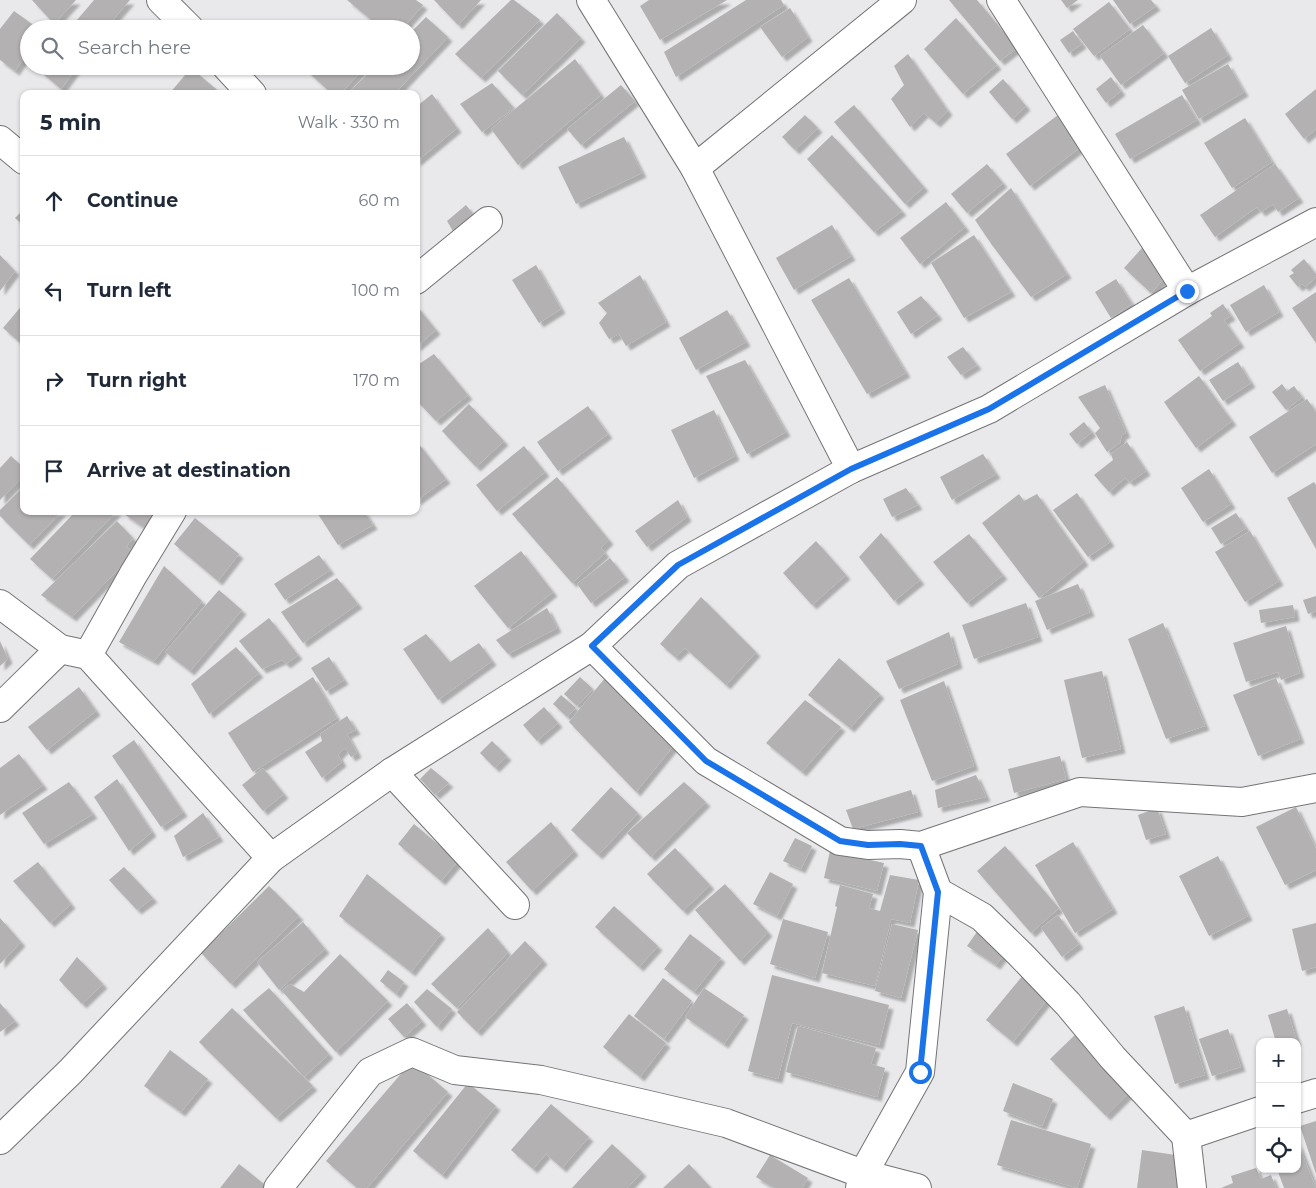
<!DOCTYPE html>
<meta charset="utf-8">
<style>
body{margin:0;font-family:Montserrat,sans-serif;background:#f2f2f3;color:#1f2937}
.controls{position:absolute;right:15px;bottom:15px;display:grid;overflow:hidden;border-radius:10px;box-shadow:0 1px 4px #0004}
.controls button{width:45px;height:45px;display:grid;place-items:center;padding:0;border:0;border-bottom:1px solid #e0e1e3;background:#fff;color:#1f2937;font:25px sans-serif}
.stop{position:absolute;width:15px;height:15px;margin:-11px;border:4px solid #1a73e8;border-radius:50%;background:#fff}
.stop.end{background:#1a73e8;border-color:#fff;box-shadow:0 1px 5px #0008}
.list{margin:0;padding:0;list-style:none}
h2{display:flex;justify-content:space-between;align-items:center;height:65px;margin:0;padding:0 20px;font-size:21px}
h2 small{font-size:16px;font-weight:400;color:#747a83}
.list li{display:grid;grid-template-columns:32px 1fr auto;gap:15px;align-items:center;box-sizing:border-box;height:90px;padding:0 20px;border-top:1px solid #e0e1e3}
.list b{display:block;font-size:19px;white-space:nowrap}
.list em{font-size:16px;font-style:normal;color:#747a83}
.icon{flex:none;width:28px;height:28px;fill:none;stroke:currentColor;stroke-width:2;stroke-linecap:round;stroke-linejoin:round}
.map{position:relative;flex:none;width:1316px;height:1188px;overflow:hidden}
.search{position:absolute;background:#fff;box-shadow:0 1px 4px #0004;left:20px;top:20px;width:400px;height:55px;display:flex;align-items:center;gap:12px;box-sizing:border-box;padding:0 18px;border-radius:28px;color:#747a83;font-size:19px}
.panel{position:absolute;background:#fff;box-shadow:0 1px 4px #0004;left:20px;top:90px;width:400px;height:425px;border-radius:10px}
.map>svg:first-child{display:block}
</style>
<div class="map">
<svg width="1316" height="1188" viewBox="0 0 1316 1188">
<defs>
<filter id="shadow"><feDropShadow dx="4.5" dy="4.5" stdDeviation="1" flood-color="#0004"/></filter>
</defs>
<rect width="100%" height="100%" fill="#e9e9eb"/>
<g fill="#b3b1b1" filter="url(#shadow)">
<polygon points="32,0 76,0 54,24"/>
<polygon points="94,0 130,0 105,29 87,29 77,20"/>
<polygon points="347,0 416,0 423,5 402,29 382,29"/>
<polygon points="434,0 481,0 458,25"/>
<polygon points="511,0 514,0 540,20 481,78 455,54"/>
<polygon points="649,0 727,0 660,40 640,6"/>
<polygon points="746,0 781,0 784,5 676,77 664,52"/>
<polygon points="949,0 977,0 1017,48 1000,61"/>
<polygon points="1061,0 1078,0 1067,8"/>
<polygon points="1113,0 1151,0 1156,6 1130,24"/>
<polygon points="1109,2 1130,29 1094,56 1073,29"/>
<polygon points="790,8 808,37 782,57 760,27"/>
<polygon points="14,11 39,29 29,29 29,51 15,71 0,60 0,29"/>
<polygon points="557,13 581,38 522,95 498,71"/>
<polygon points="426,17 448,37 394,94 347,94 376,66 411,66 411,32"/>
<polygon points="956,18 997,65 963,94 924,49"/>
<polygon points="351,23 357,29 346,29"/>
<polygon points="1143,25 1164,53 1121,85 1100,56"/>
<polygon points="1211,28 1228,55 1185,83 1168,56"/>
<polygon points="1073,31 1082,44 1069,53 1060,40"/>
<polygon points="908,54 948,111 936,123 924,113 910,127 891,99 904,85 894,66"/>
<polygon points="575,59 601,95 518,165 491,129"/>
<polygon points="1228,64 1244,92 1199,119 1182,90"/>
<polygon points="43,66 78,66 61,89 40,71"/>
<polygon points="309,66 366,66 340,94 332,94 306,70"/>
<polygon points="191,68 222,94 169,94"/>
<polygon points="1111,77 1121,91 1106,103 1096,89"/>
<polygon points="1003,79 1026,106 1012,119 989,92"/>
<polygon points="492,83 514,108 482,132 460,104"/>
<polygon points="621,85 635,101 581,145 567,129"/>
<polygon points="1316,89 1316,129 1304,139 1285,114"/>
<polygon points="432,94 457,128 416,162 416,107"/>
<polygon points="1182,95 1197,120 1130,159 1115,134"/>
<polygon points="854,105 924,187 905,204 834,122"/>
<polygon points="805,115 818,128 795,150 782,137"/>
<polygon points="1058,115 1082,146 1030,186 1006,154"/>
<polygon points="1245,118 1272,162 1232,188 1204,143"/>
<polygon points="832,135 902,211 874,232 807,159"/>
<polygon points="624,137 642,173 576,204 558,167"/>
<polygon points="987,164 1003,183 967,213 951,194"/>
<polygon points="1275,164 1299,198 1278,212 1273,204 1261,212 1257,207 1215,237 1200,215"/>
<polygon points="1011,188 1067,274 1031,297 992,245 975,220"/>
<polygon points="946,202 965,227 920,264 900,238"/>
<polygon points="466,205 478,220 457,238 447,221"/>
<polygon points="24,209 24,226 15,218"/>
<polygon points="832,225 851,256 794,290 776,258"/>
<polygon points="974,235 1011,292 964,318 931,263"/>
<polygon points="1142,248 1169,273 1151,293 1124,268"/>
<polygon points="0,255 15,271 0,291"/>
<polygon points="1304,259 1316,274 1316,277 1305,287 1302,284 1298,287 1289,276 1294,273 1291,270"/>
<polygon points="536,265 561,309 539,323 512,280"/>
<polygon points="640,275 666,322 626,346 619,334 609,339 599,323 607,313 598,303"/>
<polygon points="849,278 906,373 867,394 811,300"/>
<polygon points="1116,279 1132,304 1111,318 1095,292"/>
<polygon points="1264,285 1279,312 1246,332 1230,305"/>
<polygon points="1316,292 1316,343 1292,308"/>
<polygon points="921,296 938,315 911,334 897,312"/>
<polygon points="24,303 24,346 3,328"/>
<polygon points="1223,304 1231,316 1224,320 1240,343 1200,371 1178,340 1212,316 1210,313"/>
<polygon points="416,305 436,330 416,347"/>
<polygon points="727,310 746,342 696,370 679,338"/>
<polygon points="963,347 977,365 961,375 947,357"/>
<polygon points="434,354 468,395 436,421 416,400 416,366"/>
<polygon points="745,360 786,432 747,454 706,376"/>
<polygon points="1238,362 1251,383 1223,401 1209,380"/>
<polygon points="1199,376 1232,421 1196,448 1164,402"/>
<polygon points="1282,384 1287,391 1294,386 1302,397 1286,410 1272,392"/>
<polygon points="1105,385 1126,433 1122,435 1120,443 1107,452 1095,433 1100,428 1078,397"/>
<polygon points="1307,399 1316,412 1316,444 1272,473 1249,437"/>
<polygon points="469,404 504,441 476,467 442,431"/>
<polygon points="588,406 608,434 558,471 537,442"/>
<polygon points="714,410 735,456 694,478 671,430"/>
<polygon points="1084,422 1092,432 1077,444 1069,434"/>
<polygon points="1127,442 1146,471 1130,482 1125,478 1109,492 1094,475 1113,460 1111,454"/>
<polygon points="418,443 446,479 416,501 416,444"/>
<polygon points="524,446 545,472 497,511 476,485"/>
<polygon points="983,454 996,474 952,500 940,477"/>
<polygon points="11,456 24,468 24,476 0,500 0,468"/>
<polygon points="1209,469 1231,504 1203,522 1181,488"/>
<polygon points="557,477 609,540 601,548 605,553 572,583 512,514"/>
<polygon points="1314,482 1316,485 1316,549 1287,498"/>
<polygon points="24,486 24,511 62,511 29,545 0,516 0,510"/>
<polygon points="906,488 918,505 892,517 883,499"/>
<polygon points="1077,493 1110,542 1088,557 1053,510"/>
<polygon points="1019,494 1024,501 1037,494 1084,561 1039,598 982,523"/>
<polygon points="678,500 687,517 647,547 635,531"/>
<polygon points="76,511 117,511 52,579 30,559"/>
<polygon points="126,511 156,511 146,529 124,514"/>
<polygon points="316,511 364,511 373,525 338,545"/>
<polygon points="1236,513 1246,528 1221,544 1211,528"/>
<polygon points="195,518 239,554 218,581 174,544"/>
<polygon points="117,521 133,538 126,547 135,552 72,617 41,595"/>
<polygon points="1250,531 1279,581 1245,602 1215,552"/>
<polygon points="881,533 920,580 894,601 859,557"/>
<polygon points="969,534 1003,575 967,603 933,562"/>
<polygon points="816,541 846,575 812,605 783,573"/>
<polygon points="521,551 553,592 508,628 474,586"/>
<polygon points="319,555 330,570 285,600 274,584"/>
<polygon points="610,558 625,577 591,603 577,584"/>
<polygon points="164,566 202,601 154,661 119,642"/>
<polygon points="337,578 358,604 303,643 281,612"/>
<polygon points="1078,584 1090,612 1047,630 1035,601"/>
<polygon points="219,590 242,610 190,671 165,652"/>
<polygon points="1316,596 1316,611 1308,614 1303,600"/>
<polygon points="701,597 756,652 726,685 685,648 675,657 660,644"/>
<polygon points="1026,603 1038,637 974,659 962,625"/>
<polygon points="1293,605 1295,617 1261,623 1259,610"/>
<polygon points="547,608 557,628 508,654 496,640"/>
<polygon points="269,618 298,655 286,664 282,660 262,669 239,641"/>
<polygon points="1163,623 1205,726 1166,739 1128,639"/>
<polygon points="1286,626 1300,673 1281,680 1278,672 1246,682 1233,643"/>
<polygon points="949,632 958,664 899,689 886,661"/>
<polygon points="426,634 450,662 479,643 492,661 438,700 403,649"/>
<polygon points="0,641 8,659 0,666"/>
<polygon points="236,647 259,673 209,714 191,684"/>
<polygon points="329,657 344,680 326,691 311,668"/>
<polygon points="839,658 880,694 850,728 808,695"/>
<polygon points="1102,671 1121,749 1082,758 1064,680"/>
<polygon points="313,677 337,718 253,772 228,733"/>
<polygon points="580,677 593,689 577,706 564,694"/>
<polygon points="605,678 675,744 636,792 569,722"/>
<polygon points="1276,678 1300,739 1258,756 1233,695"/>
<polygon points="944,681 974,766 932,781 900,700"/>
<polygon points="79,687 96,711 47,750 28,727"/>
<polygon points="561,695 576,708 567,717 553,704"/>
<polygon points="805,700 841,727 802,772 766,743"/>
<polygon points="544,707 558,723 537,741 523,725"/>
<polygon points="347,716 356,730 347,734 357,753 351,757 345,748 338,755 342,762 322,778 305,752 322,741 320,734"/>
<polygon points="134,740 183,812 161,827 112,756"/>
<polygon points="492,741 507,756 495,768 480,753"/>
<polygon points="19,754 43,785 0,815 0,768"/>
<polygon points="1060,756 1066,779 1014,793 1008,769"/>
<polygon points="263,768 284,794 263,811 242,785"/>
<polygon points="431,768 449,783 435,795 420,779"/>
<polygon points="976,775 986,797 938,808 935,790"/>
<polygon points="117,779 152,832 129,851 94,797"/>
<polygon points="69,782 93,814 44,844 22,813"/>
<polygon points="684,782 706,802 651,857 627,833"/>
<polygon points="611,787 638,813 598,855 571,830"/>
<polygon points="911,790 918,812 853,829 846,810"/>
<polygon points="1296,807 1316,849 1316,870 1285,885 1256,827"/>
<polygon points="1157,808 1166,834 1146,840 1138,815"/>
<polygon points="203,813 219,837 183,857 174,836"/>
<polygon points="551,822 574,851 532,891 506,862"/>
<polygon points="414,824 458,861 441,881 398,844"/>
<polygon points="795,838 812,846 801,869 783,861"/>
<polygon points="1073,842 1113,909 1075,933 1035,865"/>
<polygon points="1005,846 1059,908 1031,933 977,871"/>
<polygon points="675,848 710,885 683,911 647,874"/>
<polygon points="830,851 884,863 877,891 824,878"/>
<polygon points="1218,856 1248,916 1209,936 1179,876"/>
<polygon points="38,862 71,904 50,923 13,881"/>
<polygon points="124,867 153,898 137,910 109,880"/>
<polygon points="770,872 793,884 777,916 753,904"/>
<polygon points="367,874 441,934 411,972 339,916"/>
<polygon points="890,875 919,880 910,923 891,919 875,986 822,973 837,907 835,906 840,885 873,894 869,908 880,911"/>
<polygon points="725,884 768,932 740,961 695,910"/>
<polygon points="269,886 299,916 231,984 201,953"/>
<polygon points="614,906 658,946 639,967 595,927"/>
<polygon points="1058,915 1079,944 1062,957 1041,928"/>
<polygon points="0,918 21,942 0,964"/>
<polygon points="783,919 828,932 815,978 770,964"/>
<polygon points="303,922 325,949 279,990 257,962"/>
<polygon points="1316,923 1316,967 1302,971 1292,929"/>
<polygon points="892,924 918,930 901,998 875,991"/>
<polygon points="981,926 1010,946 996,965 967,946"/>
<polygon points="488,928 508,952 457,1008 431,984"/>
<polygon points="690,934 721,958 694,992 664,969"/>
<polygon points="525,941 543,960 477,1032 457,1012"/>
<polygon points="340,954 388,1001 336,1052 282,991 290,984 304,992"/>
<polygon points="77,957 103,984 82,1004 59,980"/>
<polygon points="388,970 404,982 396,994 380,981"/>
<polygon points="1024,974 1051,995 1013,1042 986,1020"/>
<polygon points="772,975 889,1005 879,1045 792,1023 778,1079 748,1071"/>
<polygon points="663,978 692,1001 664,1039 634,1016"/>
<polygon points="269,988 329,1054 304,1077 243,1010"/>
<polygon points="704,988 744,1015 724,1044 685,1017"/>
<polygon points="427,989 452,1009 437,1027 414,1002"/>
<polygon points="0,1003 15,1021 0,1032"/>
<polygon points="407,1003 422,1021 404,1037 388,1019"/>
<polygon points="1184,1006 1205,1075 1175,1084 1154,1016"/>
<polygon points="232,1008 313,1086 276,1118 199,1042"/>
<polygon points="1287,1009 1297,1042 1276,1042 1268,1015"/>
<polygon points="629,1014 666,1043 640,1077 603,1047"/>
<polygon points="798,1026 876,1048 871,1064 885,1068 877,1097 786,1072"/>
<polygon points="1081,1029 1136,1086 1106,1116 1050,1059"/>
<polygon points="1228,1029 1241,1067 1212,1076 1199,1039"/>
<polygon points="170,1050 208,1079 181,1112 144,1086"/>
<polygon points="412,1061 448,1092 367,1188 357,1188 326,1161"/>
<polygon points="468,1083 496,1106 442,1175 413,1151"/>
<polygon points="1013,1083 1053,1099 1042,1126 1003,1111"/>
<polygon points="551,1104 589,1137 562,1168 546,1154 533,1169 511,1150"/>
<polygon points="1011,1120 1091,1144 1077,1188 997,1165"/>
<polygon points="1316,1121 1316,1174 1300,1126"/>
<polygon points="1297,1141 1316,1188 1284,1188 1277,1169 1297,1169"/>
<polygon points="612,1144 642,1172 627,1188 572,1188"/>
<polygon points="1142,1150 1182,1156 1178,1188 1137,1188"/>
<polygon points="770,1155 808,1178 802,1188 774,1188 756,1177"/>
<polygon points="239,1164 269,1188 220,1188"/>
<polygon points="689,1164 711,1188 663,1188"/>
<polygon points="1256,1168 1261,1179 1271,1175 1276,1188 1221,1188 1233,1183 1231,1176"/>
</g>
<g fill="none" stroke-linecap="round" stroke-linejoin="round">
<g stroke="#737476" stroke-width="30">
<g id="minor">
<polyline points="161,0 190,29"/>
<polyline points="591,0 695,168 851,469"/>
<polyline points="1001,0 1187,291"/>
<polyline points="226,66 252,94"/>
<polyline points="0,140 24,160"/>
<polyline points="695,168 902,0"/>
<polyline points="416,280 488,221"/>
<polyline points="0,604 60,649 88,655 271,858"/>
<polyline points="592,646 706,761 840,841 868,845 900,844 921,846 1080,792 1242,802 1316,788"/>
<polyline points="88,655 133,575 172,511"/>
<polyline points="0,708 60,649"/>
<polyline points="392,772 515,905"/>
<polyline points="938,892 982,917 1020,954 1068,1004 1113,1058 1186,1136 1260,1111"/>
<polyline points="1297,1099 1316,1093"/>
<polyline points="1186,1136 1192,1188"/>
<polyline points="0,1140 71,1071 271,858 392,772 592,646 678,565 851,469 989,409 1187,291 1316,222"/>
<polyline points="278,1188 370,1072 412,1052 455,1070 541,1080 726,1123 863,1174 917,1188"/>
<polyline points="860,1188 863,1174 920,1072 938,892 921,846"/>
</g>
</g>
<use href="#minor" stroke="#fff" stroke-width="28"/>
</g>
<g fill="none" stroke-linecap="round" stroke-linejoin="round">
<polyline stroke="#1a73e8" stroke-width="6" points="920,1072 938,892 921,846 900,844 868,845 840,841 706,761 592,646 678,565 851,469 989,409 1187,291"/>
</g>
</svg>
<div class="controls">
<button>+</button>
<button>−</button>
<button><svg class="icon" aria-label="locate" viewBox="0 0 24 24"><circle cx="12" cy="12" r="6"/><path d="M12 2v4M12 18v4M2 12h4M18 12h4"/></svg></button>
</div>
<div class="stop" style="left:920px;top:1072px"></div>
<div class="stop end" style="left:1187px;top:291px"></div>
<div class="search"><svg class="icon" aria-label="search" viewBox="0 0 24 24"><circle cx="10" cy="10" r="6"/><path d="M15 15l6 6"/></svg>Search here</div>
<section class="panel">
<h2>5 min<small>Walk · 330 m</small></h2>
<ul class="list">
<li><svg class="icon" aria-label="ahead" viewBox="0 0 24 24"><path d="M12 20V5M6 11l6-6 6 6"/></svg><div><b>Continue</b></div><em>60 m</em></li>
<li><svg class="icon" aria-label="left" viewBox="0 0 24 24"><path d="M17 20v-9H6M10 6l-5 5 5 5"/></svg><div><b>Turn left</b></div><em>100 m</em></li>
<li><svg class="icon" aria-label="right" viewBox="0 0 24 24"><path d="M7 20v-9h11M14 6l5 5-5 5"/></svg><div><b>Turn right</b></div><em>170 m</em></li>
<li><svg class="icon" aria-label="arrive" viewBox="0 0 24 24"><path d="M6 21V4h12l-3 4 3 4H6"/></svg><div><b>Arrive at destination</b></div></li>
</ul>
</section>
</div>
